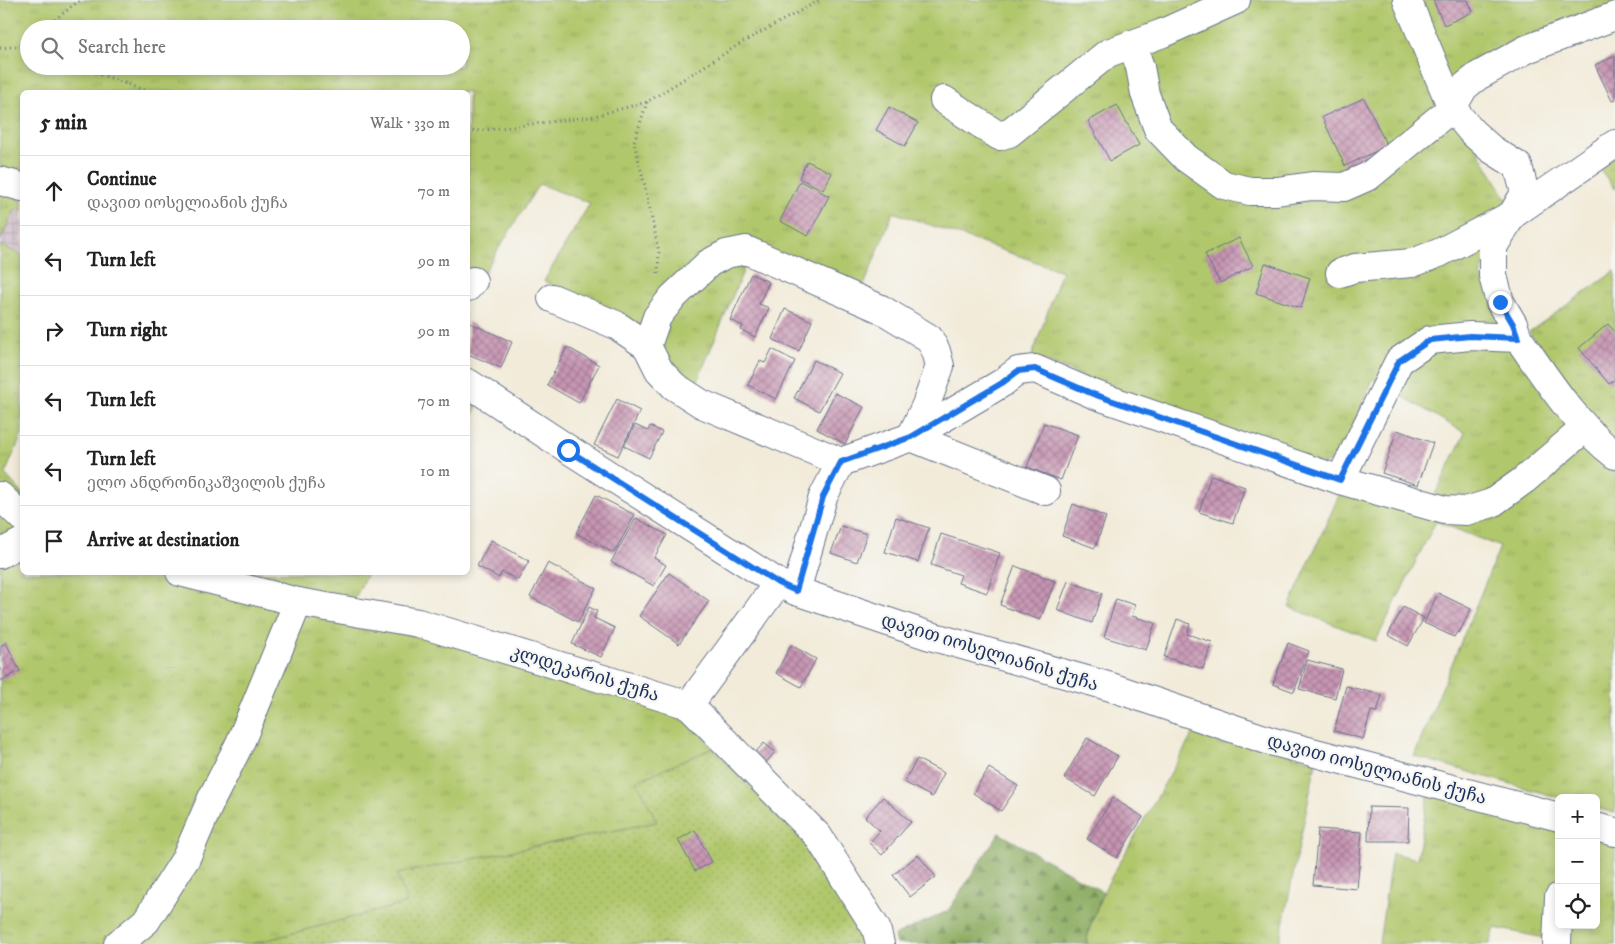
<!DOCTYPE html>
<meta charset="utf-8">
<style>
body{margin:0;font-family:"IM FELL DW Pica","Noto Serif Georgian",serif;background:#f6f6f6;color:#222}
.controls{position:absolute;right:15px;bottom:15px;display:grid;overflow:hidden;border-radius:8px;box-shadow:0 2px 8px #0003}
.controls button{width:45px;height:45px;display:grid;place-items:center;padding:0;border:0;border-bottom:1px solid #e0e0e0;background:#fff;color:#222;font:25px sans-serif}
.stop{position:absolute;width:15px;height:15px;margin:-11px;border:4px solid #1a73e8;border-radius:50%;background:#fff}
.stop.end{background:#1a73e8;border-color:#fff;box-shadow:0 1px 5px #0008}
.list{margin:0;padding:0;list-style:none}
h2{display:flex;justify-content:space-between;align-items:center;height:65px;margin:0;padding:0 20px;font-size:21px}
h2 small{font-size:16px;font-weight:400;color:#767676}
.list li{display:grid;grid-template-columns:32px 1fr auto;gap:15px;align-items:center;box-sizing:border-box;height:70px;padding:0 20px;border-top:1px solid #e0e0e0}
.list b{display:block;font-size:19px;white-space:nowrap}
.list p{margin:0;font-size:16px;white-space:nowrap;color:#767676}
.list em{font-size:16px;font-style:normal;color:#767676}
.icon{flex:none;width:28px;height:28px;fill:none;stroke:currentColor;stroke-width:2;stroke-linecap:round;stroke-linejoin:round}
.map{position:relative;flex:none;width:1615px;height:944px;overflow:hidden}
.search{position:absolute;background:#fff;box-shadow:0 2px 8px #0003;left:20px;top:20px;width:450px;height:55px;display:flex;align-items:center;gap:12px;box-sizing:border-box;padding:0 18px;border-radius:28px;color:#767676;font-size:19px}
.panel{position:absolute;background:#fff;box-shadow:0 2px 8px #0003;left:20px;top:90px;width:450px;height:485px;border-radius:8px}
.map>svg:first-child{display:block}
</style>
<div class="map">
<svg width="1615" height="944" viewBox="0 0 1615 944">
<defs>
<pattern id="industrial-grid" width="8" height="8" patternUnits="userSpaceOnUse" patternTransform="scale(1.25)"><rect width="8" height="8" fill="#d1bdca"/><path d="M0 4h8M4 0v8" fill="none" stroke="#a99aa7"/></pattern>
<pattern id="grass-tufts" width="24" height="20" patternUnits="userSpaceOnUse" patternTransform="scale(1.25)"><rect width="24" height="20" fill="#b1c76c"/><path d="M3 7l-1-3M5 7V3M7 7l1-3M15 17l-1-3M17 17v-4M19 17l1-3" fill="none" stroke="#98ab60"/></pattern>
<pattern id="forest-firs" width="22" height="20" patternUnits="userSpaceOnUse" patternTransform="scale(1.25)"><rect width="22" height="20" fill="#8cac60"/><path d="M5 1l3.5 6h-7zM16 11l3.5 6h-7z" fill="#728c52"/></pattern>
<pattern id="garden-dots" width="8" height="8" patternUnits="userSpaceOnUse" patternTransform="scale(1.25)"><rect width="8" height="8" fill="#b1c76c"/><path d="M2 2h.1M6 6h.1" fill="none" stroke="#98ab60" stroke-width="1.8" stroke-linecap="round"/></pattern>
<pattern id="building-cross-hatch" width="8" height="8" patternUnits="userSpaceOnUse" patternTransform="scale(1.25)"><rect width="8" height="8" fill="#c795b2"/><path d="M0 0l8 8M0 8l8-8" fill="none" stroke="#a17a94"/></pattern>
</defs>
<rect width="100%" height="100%" fill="#f6f6f2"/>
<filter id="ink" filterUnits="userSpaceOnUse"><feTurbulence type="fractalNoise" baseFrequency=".02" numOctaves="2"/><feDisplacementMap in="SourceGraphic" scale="10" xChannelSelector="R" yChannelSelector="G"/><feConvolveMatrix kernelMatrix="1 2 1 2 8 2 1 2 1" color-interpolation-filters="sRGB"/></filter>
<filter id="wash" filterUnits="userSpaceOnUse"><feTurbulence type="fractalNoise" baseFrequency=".0096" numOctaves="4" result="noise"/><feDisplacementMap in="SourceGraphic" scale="20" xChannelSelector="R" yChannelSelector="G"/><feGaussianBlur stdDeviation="1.12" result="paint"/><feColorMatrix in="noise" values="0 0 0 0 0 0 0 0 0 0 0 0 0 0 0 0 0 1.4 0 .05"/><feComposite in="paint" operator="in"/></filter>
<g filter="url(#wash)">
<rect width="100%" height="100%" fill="#f2ebd9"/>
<polygon fill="url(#industrial-grid)" points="15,208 22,212 22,255 0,245 0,241"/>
<g fill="url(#grass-tufts)" stroke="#667b65" fill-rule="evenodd">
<path d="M0,0H1615V13L1473,65L1460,120L1509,203L1480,276L1615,467V813L1596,808V798H1560L1414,756L1500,547L1436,521L1376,641L1289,607L1344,484L1426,513L1465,433L1373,379L1339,459L1311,467L1032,356L1062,271L893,212L858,301L751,252L697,382L671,369L653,334L544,281L590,203L539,184L468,298V92H22V174L0,168ZM29,29H461V66H29Z"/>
<polygon points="1615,156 1615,190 1599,167"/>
<polygon points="0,193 22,199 22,212 15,209 0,241"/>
<polygon points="0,245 22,255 22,434 5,474 22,493 22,572 367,573 344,622 437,640 684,713 713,748 657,822 398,874 408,903 252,944 0,944"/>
<polygon points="1615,271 1615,443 1604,436 1529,332"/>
<polygon points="468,399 477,406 468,427"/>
<polygon points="1198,725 1316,762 1279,944 1087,944 1088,932 1103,892"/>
<polygon points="1429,792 1559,828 1559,925 1596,925 1596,838 1615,843 1615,944 1574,944 1495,928 1490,944 1379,944 1392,853 1417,859"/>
</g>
<polygon fill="url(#forest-firs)" stroke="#546e5f" points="999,833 1103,892 1088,932 1087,944 896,944 894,936 948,911"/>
<polygon fill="url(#garden-dots)" stroke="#667b65" points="713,748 808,846 863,932 867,944 252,944 407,903 397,874 657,822 637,781"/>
<g id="blocks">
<g fill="url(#building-cross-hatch)">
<polygon points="1433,0 1468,0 1473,12 1444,25"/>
<polygon points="1615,56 1615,100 1612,101 1595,65"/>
<polygon points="1364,98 1387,146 1345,166 1322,117"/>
<polygon points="1117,105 1139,145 1110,161 1088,121"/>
<polygon points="889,107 918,123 905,146 876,130"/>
<polygon points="807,161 832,173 823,190 799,178"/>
<polygon points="800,181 829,196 808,236 780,221"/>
<polygon points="1239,238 1253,266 1220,283 1205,254"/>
<polygon points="1265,263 1310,278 1301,308 1256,293"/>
<polygon points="751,274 769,282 759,304 769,308 755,337 741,330 743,326 730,320"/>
<polygon points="785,309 812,321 799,351 772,339"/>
<polygon points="468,322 512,342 501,368 468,354"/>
<polygon points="1608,324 1615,332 1615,379 1609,384 1579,348"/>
<polygon points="567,347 599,365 579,403 547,385"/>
<polygon points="772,349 795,361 776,399 748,385 760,361 765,363"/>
<polygon points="814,360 840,373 819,411 794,398"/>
<polygon points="835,393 864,407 845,444 817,429"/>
<polygon points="617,399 640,411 618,456 594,445"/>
<polygon points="1044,423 1078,435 1061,480 1027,467"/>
<polygon points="635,425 648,431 650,426 662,432 649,458 624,446"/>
<polygon points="1397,430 1433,443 1418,485 1382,473"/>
<polygon points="1211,475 1245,487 1233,523 1199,512"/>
<polygon points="596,495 635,515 614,553 576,533"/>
<polygon points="1073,504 1106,517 1095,548 1062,536"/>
<polygon points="896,517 929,528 918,562 885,552"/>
<polygon points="636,518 667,535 654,558 666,565 654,586 611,562"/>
<polygon points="841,526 867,534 857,562 831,553"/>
<polygon points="941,534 1000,553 987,593 958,583 961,575 931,565"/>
<polygon points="491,540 529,561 518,580 502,572 499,578 477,566"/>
<polygon points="548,563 596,588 578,622 530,597"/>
<polygon points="1015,566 1055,581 1040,620 1000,605"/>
<polygon points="669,573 709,601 679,644 639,616"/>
<polygon points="1068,581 1102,593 1092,623 1057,610"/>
<polygon points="1438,593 1471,609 1459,633 1457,632 1454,637 1424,623"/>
<polygon points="1116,599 1135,605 1132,616 1155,623 1146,650 1104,637"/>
<polygon points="589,607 597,611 594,618 615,628 601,657 572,644"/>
<polygon points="1403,607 1424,618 1408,646 1388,635"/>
<polygon points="1177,619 1190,624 1187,634 1212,642 1203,669 1164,657"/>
<polygon points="6,643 20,671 0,681 0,646"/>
<polygon points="1288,643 1309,651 1294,692 1273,684"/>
<polygon points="791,645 816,659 801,687 776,673"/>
<polygon points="1307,660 1342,669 1335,698 1299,689"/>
<polygon points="1346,686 1382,695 1377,712 1371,711 1363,739 1334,731"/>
<polygon points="1087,738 1118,756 1095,796 1064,778"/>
<polygon points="764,743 775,752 763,766 752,756"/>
<polygon points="917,759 944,773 932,797 904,782"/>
<polygon points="989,768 1018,786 1001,811 973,793"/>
<polygon points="883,797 911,822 882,855 869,843 880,831 865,817"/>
<polygon points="1113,798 1143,817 1117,858 1087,839"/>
<polygon points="1369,807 1409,808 1408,841 1368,841"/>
<polygon points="1318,829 1362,832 1357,889 1313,885"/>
<polygon points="695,830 712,862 695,871 678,840"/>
<polygon points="918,855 936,877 910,897 893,875"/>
</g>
</g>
</g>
<g filter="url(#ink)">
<use href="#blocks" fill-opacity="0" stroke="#667189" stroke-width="1"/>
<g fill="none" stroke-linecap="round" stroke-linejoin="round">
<g stroke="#667189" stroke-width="30">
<g id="minor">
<polyline points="1132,44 1140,67 1145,94 1158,129 1186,158 1224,185 1250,191 1277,191 1312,186 1344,187 1369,176 1452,108 1407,0"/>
<polyline points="944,100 999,136 1009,133 1108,53 1163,33 1236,0"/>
<path d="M1615,144L1512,215L1493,247V276L1500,302L1513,324L1518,338C1547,379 1575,424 1615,455"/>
<polyline points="0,181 22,187"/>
<polyline points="1340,273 1355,268 1412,263 1439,253 1512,215 1525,193 1518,166 1491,149 1472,132 1452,108 1464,87 1478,76 1527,49 1615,16"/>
<polyline points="468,287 473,281"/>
<polyline points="552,298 616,325 647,346 659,370 674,386 702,404 841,462 823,497 796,591"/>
<polyline points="647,346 657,317 672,298 709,263 726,254 746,250 881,309 929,338 936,351 940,366 926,405 911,437 1046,491"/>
<polyline points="468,383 568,449 778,583 796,591 927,635 1111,687 1270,741 1559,817"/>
<polyline points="841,462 911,437 1002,383 1018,371 1035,369 1093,394 1340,480 1399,361 1430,340 1470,336 1518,338"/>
<polyline points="1340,480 1445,510 1466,511 1492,503 1524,480 1585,428"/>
<polyline points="0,496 22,517"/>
<polyline points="0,554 22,542"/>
<polyline points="180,572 298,602 418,623 689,705 818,836 876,928 880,944"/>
<polyline points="689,705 778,583"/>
<polyline points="1596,827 1615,832"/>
<polyline points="118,944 146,921 186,858 212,798 240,743 298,602"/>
<polyline points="1557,944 1559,897"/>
</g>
</g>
<g stroke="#667189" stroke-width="3" stroke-dasharray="1 4" stroke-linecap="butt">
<polyline points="43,29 80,0"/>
<polyline points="21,46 29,49"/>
<polyline points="0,48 21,46 29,40"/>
<polyline points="77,66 149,92"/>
<polyline points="647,102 634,142 644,182 659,252 658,273"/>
<polyline points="468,132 590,117 647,102 743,42 820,0"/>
</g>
<use href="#minor" stroke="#fff" stroke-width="28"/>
</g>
</g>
<g fill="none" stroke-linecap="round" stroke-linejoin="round" filter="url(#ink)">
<polyline stroke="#1a73e8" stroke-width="6" points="568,450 778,583 796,591 823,497 841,462 911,437 1002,383 1018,371 1035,369 1093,394 1340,480 1399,361 1430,340 1470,336 1518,338 1513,324 1500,302"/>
</g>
<g text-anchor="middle" stroke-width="4.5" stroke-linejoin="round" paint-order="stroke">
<g font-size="18" fill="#1b2f5e" stroke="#f6f6f2">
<text transform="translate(990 652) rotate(17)" y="6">დავით იოსელიანის ქუჩა</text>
<text transform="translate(585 673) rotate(17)" y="6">კლდეკარის ქუჩა</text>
<text transform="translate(1377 769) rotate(15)" y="6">დავით იოსელიანის ქუჩა</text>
</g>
</g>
</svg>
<div class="controls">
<button>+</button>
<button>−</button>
<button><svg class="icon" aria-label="locate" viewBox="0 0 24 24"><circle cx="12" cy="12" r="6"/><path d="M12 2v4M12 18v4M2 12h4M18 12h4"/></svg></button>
</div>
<div class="stop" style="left:568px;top:450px"></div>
<div class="stop end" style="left:1500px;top:302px"></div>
<div class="search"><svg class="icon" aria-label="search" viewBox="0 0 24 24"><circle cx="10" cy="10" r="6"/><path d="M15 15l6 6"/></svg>Search here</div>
<section class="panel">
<h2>5 min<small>Walk · 330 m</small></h2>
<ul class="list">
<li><svg class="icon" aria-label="ahead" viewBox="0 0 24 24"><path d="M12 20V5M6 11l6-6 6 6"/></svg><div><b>Continue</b><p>დავით იოსელიანის ქუჩა</p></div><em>70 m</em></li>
<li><svg class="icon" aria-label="left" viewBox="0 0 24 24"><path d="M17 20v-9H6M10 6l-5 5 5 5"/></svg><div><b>Turn left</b></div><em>90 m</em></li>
<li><svg class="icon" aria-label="right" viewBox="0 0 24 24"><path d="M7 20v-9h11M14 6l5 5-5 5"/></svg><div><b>Turn right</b></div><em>90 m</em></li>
<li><svg class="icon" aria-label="left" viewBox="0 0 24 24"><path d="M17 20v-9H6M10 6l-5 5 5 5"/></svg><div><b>Turn left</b></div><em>70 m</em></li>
<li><svg class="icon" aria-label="left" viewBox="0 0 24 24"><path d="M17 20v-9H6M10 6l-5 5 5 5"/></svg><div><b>Turn left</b><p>ელო ანდრონიკაშვილის ქუჩა</p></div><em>10 m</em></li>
<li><svg class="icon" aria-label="arrive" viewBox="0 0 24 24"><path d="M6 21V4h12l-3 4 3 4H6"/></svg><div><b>Arrive at destination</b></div></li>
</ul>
</section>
</div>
